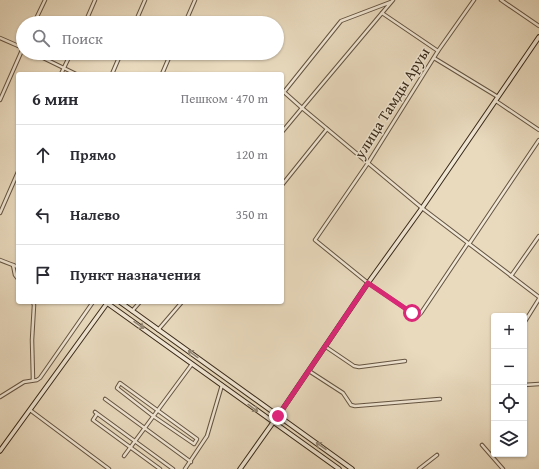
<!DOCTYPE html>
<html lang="ru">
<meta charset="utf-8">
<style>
body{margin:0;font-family:"Gentium Book Plus",serif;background:#f2f2f3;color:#2b2b33}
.controls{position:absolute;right:12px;bottom:12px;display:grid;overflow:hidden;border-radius:4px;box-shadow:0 1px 3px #0004}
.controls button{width:36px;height:36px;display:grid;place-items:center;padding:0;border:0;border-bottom:1px solid #e1e1e2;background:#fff;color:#2b2b33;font:20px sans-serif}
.stop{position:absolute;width:12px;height:12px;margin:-9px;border:3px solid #db2777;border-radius:50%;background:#fff}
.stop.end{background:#db2777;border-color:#fff;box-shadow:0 1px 4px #0008}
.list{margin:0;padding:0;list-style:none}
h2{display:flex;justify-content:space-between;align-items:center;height:52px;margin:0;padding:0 16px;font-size:17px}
h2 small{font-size:13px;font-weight:400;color:#7c7c81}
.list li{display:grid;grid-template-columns:26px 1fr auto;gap:12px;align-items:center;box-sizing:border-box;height:60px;padding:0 16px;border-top:1px solid #e1e1e2}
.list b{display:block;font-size:15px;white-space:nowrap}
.list em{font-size:13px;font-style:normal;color:#7c7c81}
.icon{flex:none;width:22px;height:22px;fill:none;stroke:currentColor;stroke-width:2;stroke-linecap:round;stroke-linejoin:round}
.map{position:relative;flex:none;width:539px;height:469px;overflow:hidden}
.search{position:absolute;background:#fff;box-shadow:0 1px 3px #0004;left:16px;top:16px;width:268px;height:44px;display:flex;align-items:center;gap:10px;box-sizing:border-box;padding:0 14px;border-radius:22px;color:#7c7c81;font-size:15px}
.panel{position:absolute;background:#fff;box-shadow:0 1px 3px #0004;left:16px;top:72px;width:268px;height:232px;border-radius:4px}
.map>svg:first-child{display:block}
</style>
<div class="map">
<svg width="539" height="469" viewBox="0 0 539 469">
<rect width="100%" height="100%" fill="#e9dabe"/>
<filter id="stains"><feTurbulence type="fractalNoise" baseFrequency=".005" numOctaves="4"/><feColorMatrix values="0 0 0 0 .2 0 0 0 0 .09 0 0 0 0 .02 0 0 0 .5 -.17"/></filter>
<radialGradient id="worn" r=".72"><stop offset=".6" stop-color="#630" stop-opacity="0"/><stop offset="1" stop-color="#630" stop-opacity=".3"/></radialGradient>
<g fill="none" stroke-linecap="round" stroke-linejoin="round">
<g stroke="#645442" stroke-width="4.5">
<g id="street">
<polyline points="501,0 539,26"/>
<polyline points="391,2 341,21 284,92 302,108 382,13 393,0"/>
<polyline points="382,13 438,51"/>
<polyline points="34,23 45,0"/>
<polyline points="85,23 95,0"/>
<polyline points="135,23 145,0"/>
<polyline points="185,23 195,0"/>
<polyline points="0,38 23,48"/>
<polyline points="33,53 76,74"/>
<polyline points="434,58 498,97"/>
<polyline points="61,74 71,53"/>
<polyline points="112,74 121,53"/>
<polyline points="162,74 171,53"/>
<polyline points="0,100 23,48"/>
<polyline points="496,101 539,130"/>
<polyline points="282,132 302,108 422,208 539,297"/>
<polyline points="282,185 327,129"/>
<polyline points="0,213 18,172"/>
<polyline points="468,243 421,313 418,316 412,313 368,283 315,240 368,163 438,51 474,0"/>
<polyline points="469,244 539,140"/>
<polyline points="0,260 18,267"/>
<polyline points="13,265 15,275 18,279"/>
<polyline points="511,276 539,236"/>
<polyline points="33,302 34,305 32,340 33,380"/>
<polyline points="132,311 140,302"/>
<polyline points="524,323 539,299"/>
<polyline points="158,330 182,302"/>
<polyline points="326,347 354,366 359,367 405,361"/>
<polyline points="309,371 343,393 351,405 355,406 440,399"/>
<polygon points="120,383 197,439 194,444 153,416 117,388"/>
<polyline points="524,385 539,384"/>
<polyline points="0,397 24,382 37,380 40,378 93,302"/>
<polyline points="105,399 191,462"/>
<polyline points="30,410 109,469"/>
<polyline points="95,412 173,469"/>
<polyline points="97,414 93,420 160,469"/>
<polyline points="482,445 503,469"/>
<polyline points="124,456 192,364"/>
<polyline points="185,469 207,436 222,385"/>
<polyline points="419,469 437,455"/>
</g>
</g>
<g stroke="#372818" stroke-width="5.5">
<g id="secondary">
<polyline points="120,302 352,469"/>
<polyline points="107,303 339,469"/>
<polyline points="0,451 108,302"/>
<polyline points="240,469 282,410 368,283 422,208 539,37"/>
</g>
</g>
<use href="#street" stroke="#f1e7d5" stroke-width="2.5"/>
<use href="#secondary" stroke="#f1e7d5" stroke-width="3.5"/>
</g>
<defs><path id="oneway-shaft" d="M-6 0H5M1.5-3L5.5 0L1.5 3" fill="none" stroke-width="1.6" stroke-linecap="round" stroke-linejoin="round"/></defs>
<g stroke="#948876">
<use href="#oneway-shaft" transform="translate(139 325) rotate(35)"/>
<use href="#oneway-shaft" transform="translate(193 354) rotate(-144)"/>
<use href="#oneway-shaft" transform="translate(253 408) rotate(36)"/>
<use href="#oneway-shaft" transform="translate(321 446) rotate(-145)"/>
</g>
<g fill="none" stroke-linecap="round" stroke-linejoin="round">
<polyline stroke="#db2777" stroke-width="5" points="278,416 368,283 412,313"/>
</g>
<g text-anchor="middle" stroke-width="3" stroke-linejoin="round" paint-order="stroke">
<g font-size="15" fill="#372818" stroke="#f1e7d5">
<text transform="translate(392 103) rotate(-58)" y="5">улица Тамды Аруы</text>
</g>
</g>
<rect width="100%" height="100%" filter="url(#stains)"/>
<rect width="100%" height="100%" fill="url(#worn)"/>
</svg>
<div class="controls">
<button>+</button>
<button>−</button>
<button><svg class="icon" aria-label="locate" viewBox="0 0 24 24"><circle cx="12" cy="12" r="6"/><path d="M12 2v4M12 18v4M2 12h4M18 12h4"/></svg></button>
<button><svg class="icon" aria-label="layers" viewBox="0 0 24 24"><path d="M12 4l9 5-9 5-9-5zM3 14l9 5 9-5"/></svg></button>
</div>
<div class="stop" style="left:412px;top:313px"></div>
<div class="stop end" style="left:278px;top:416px"></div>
<div class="search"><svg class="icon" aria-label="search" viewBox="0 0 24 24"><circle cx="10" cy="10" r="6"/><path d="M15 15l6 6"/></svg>Поиск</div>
<section class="panel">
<h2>6 мин<small>Пешком · 470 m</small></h2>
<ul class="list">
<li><svg class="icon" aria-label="ahead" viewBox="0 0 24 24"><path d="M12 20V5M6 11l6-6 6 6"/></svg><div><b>Прямо</b></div><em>120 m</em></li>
<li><svg class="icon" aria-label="left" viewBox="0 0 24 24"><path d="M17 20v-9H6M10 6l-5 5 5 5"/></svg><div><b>Налево</b></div><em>350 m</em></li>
<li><svg class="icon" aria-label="arrive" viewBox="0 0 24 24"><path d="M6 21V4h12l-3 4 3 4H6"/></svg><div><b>Пункт назначения</b></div></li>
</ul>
</section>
</div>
